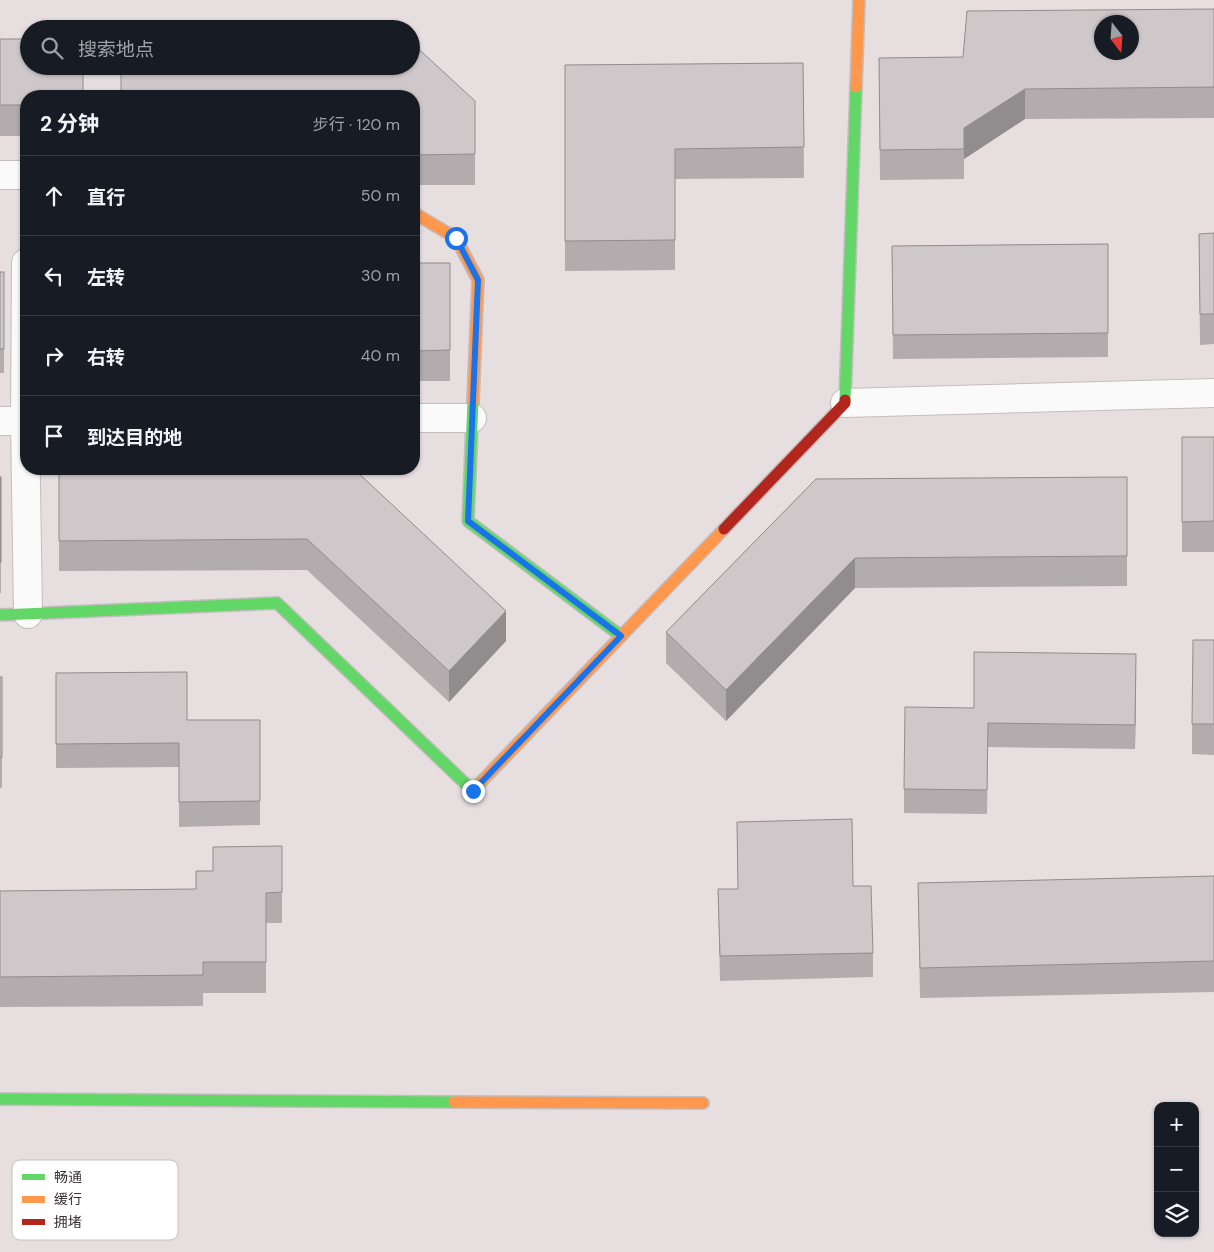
<!DOCTYPE html>
<html lang="zh">
<meta charset="utf-8">
<style>
body{margin:0;font-family:"DM Sans","Noto Sans SC",sans-serif;background:#20242c;color:#f1f3f6}
.controls{position:absolute;right:15px;bottom:15px;display:grid;overflow:hidden;border-radius:10px;box-shadow:0 1px 4px #0004}
.controls button{width:45px;height:45px;display:grid;place-items:center;padding:0;border:0;border-bottom:1px solid #363941;background:#171b24;color:#f1f3f6;font:25px sans-serif}
.compass{position:absolute;left:1094px;top:15px;width:45px;height:45px;border-radius:50%;background:#171b24;box-shadow:0 1px 4px #0004;rotate:163deg}
.stop{position:absolute;width:15px;height:15px;margin:-11px;border:4px solid #1a73e8;border-radius:50%;background:#fff}
.stop.end{background:#1a73e8;border-color:#fff;box-shadow:0 1px 5px #0008}
.list{margin:0;padding:0;list-style:none}
h2{display:flex;justify-content:space-between;align-items:center;height:65px;margin:0;padding:0 20px;font-size:21px}
h2 small{font-size:16px;font-weight:400;color:#9ea1a6}
.list li{display:grid;grid-template-columns:32px 1fr auto;gap:15px;align-items:center;box-sizing:border-box;height:80px;padding:0 20px;border-top:1px solid #363941}
.list b{display:block;font-size:19px;white-space:nowrap}
.list em{font-size:16px;font-style:normal;color:#9ea1a6}
.icon{flex:none;width:28px;height:28px;fill:none;stroke:currentColor;stroke-width:2;stroke-linecap:round;stroke-linejoin:round}
.map{position:relative;flex:none;width:1214px;height:1252px;overflow:hidden}
.search{position:absolute;background:#171b24;box-shadow:0 1px 4px #0004;left:20px;top:20px;width:400px;height:55px;display:flex;align-items:center;gap:12px;box-sizing:border-box;padding:0 18px;border-radius:28px;color:#9ea1a6;font-size:19px}
.panel{position:absolute;background:#171b24;box-shadow:0 1px 4px #0004;left:20px;top:90px;width:400px;height:385px;border-radius:20px}
.map>svg:first-child{display:block}
</style>
<div class="map">
<svg width="1214" height="1252" viewBox="0 0 1214 1252">
<rect width="100%" height="100%" fill="#e7dee0"/>
<g fill="none" stroke-linecap="round" stroke-linejoin="round">
<g stroke="#c4bdbe" stroke-width="30">
<g id="street">
<polyline points="0,175 26,175"/>
<polyline points="26,263 25,421 28,614"/>
<polyline points="845,403 1214,393"/>
<polyline points="414,418 472,418"/>
<polyline points="0,421 26,421"/>
</g>
</g>
<g stroke="#c4bdbe" stroke-width="14">
<g id="fast">
<polyline points="845,400 856,87"/>
<polyline points="473,401 468,521 621,636"/>
<polyline points="0,615 277,603 473,791 483,780"/>
<polyline points="0,1099 454,1102"/>
</g>
</g>
<g stroke="#c4bdbe" stroke-width="14">
<g id="slow">
<polyline points="856,87 859,0"/>
<polyline points="414,213 456,238 478,280 473,401"/>
<polyline points="483,780 724,529"/>
<polyline points="454,1102 703,1103"/>
</g>
</g>
<g stroke="#c4bdbe" stroke-width="14">
<polyline id="jam" points="724,529 845,403 845,400"/>
</g>
<use href="#street" stroke="#fbfafa" stroke-width="28"/>
<use href="#fast" stroke="#63d668" stroke-width="11"/>
<use href="#slow" stroke="#ff974d" stroke-width="11"/>
<use href="#jam" stroke="#b3261e" stroke-width="11"/>
</g>
<g fill="#b2acae">
<polygon points="1214,9 1214,118 1025,119 964,159 964,179 880,180 879,58 963,57"/>
<polygon points="0,39 26,96 26,136 0,136"/>
<polygon points="803,63 804,178 675,179 675,270 565,271 565,65"/>
<polygon points="414,96 475,101 475,185 414,185"/>
<polygon points="1214,233 1214,344 1200,345 1199,234"/>
<polygon points="1108,244 1108,357 893,359 892,246"/>
<rect x="414" y="263" width="36" height="118"/>
<rect x="0" y="272" width="4" height="101"/>
<rect x="1182" y="437" width="32" height="115"/>
<polygon points="59,469 354,469 506,641 449,702 307,570 59,571"/>
<rect x="0" y="477" width="1" height="116"/>
<polygon points="1127,477 1127,586 855,588 726,721 666,663 666,632 816,479"/>
<polygon points="1214,640 1214,755 1192,754 1192,724"/>
<polygon points="56,673 187,720 260,720 260,825 179,827 179,767 56,768"/>
<rect x="0" y="677" width="2" height="111"/>
<polygon points="1136,679 1135,749 988,747 987,814 904,813 904,789 974,708"/>
<polygon points="737,822 853,886 873,953 873,977 720,981 718,889 738,889"/>
<polygon points="282,846 282,923 266,923 266,993 203,993 203,1006 0,1007 0,891 196,889 196,871 213,871"/>
<polygon points="1214,876 1214,992 920,998 918,883"/>
</g>
<g fill="#918c8d">
<polygon points="1025,89 1025,119 964,159 964,128"/>
<polygon points="855,558 855,588 726,721 726,690"/>
<polygon points="506,611 506,641 449,702 449,671"/>
<polygon points="1136,654 1136,679 1135,749 1135,725"/>
</g>
<g fill="#cfc8ca" stroke="#918c8d" fill-rule="evenodd">
<path d="M1214,9V87L1025,89L964,128V149L880,150L879,58L963,57L967,11ZM1102,22H1132V52H1102Z"/>
<polygon points="0,39 29,39 29,66 83,66 83,96 26,96 26,105 0,105"/>
<polygon points="411,42 475,101 475,154 414,155 414,96 121,96 121,66 411,66"/>
<polygon points="803,63 804,147 675,149 675,240 565,241 565,65"/>
<polygon points="1214,233 1214,314 1200,314 1199,234"/>
<polygon points="1108,244 1108,333 893,335 892,246"/>
<polygon points="414,263 450,263 450,350 414,351"/>
<rect x="0" y="272" width="4" height="77"/>
<polygon points="1182,437 1214,437 1214,521 1182,522"/>
<polygon points="59,469 354,469 506,611 449,671 307,539 59,541"/>
<rect x="0" y="477" width="1" height="85"/>
<polygon points="1127,477 1127,556 855,558 726,690 666,632 816,479"/>
<polygon points="1193,640 1214,640 1214,724 1192,724"/>
<polygon points="974,652 1136,654 1135,725 988,723 987,790 904,789 905,707 974,708"/>
<polygon points="187,672 187,720 260,720 260,801 179,802 179,743 56,744 56,673"/>
<rect x="0" y="677" width="2" height="80"/>
<polygon points="852,819 853,886 871,886 873,953 720,956 718,889 738,889 737,822"/>
<polygon points="282,846 282,892 266,893 266,962 203,962 203,975 0,977 0,891 196,889 196,871 213,871 213,847"/>
<polygon points="1214,876 1214,961 920,968 918,883"/>
</g>
<g fill="none" stroke-linecap="round" stroke-linejoin="round">
<polyline stroke="#1a73e8" stroke-width="6" points="456,238 478,280 468,521 621,636 473,791"/>
</g>
<rect x="12" y="1160" width="166" height="80" rx="8" fill="#fff" stroke="#c3c1c2" stroke-width="1"/>
<rect x="22" y="1174" width="23" height="6" fill="#63d668"/>
<rect x="22" y="1196" width="23" height="7" fill="#ff974d"/>
<rect x="22" y="1219" width="23" height="6" fill="#b3261e"/>
<g font-size="14" fill="#373032">
<text x="54" y="1182">畅通</text>
<text x="54" y="1204">缓行</text>
<text x="54" y="1227">拥堵</text>
</g>
</svg>
<div class="controls">
<button>+</button>
<button>−</button>
<button><svg class="icon" aria-label="layers" viewBox="0 0 24 24"><path d="M12 4l9 5-9 5-9-5zM3 14l9 5 9-5"/></svg></button>
</div>
<svg class="compass" viewBox="-18 -18 36 36"><path d="M0-13l5 13h-10z" fill="#e53935"/><path d="M0 13l5-13h-10z" fill="#9ea1a6"/></svg>
<div class="stop" style="left:456px;top:238px"></div>
<div class="stop end" style="left:473px;top:791px"></div>
<div class="search"><svg class="icon" aria-label="search" viewBox="0 0 24 24"><circle cx="10" cy="10" r="6"/><path d="M15 15l6 6"/></svg>搜索地点</div>
<section class="panel">
<h2>2 分钟<small>步行 · 120 m</small></h2>
<ul class="list">
<li><svg class="icon" aria-label="ahead" viewBox="0 0 24 24"><path d="M12 20V5M6 11l6-6 6 6"/></svg><div><b>直行</b></div><em>50 m</em></li>
<li><svg class="icon" aria-label="left" viewBox="0 0 24 24"><path d="M17 20v-9H6M10 6l-5 5 5 5"/></svg><div><b>左转</b></div><em>30 m</em></li>
<li><svg class="icon" aria-label="right" viewBox="0 0 24 24"><path d="M7 20v-9h11M14 6l5 5-5 5"/></svg><div><b>右转</b></div><em>40 m</em></li>
<li><svg class="icon" aria-label="arrive" viewBox="0 0 24 24"><path d="M6 21V4h12l-3 4 3 4H6"/></svg><div><b>到达目的地</b></div></li>
</ul>
</section>
</div>
